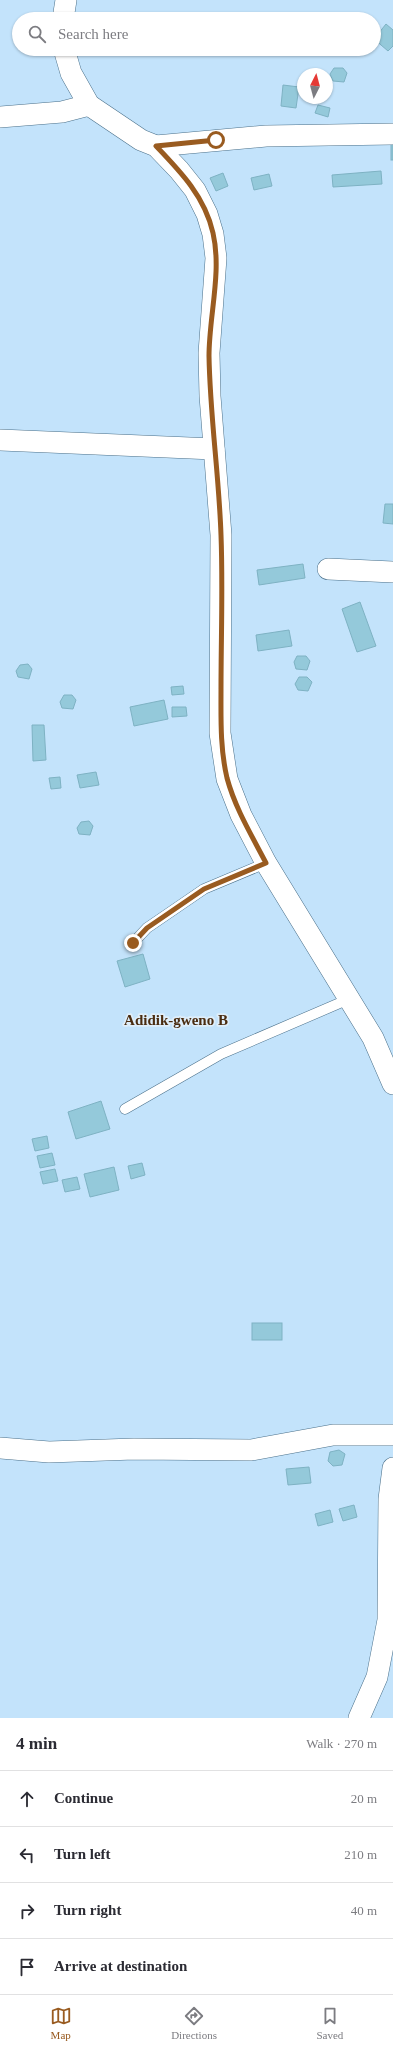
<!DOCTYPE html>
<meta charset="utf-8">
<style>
body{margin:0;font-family:Georgia,serif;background:#f2f2f3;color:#2b2b33}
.compass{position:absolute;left:297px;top:68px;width:36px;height:36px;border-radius:50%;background:#fff;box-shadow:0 1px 3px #0004;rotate:6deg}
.stop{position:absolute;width:12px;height:12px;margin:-9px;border:3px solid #995b20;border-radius:50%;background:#fff}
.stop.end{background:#995b20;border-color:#fff;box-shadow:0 1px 4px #0008}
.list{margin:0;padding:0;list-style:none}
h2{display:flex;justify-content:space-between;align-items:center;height:52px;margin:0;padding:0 16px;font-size:17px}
h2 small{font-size:13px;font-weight:400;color:#7c7c81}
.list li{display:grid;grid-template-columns:26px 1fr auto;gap:12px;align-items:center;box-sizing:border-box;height:56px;padding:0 16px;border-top:1px solid #e1e1e2}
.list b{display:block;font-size:15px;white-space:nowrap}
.list em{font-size:13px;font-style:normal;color:#7c7c81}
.icon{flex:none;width:22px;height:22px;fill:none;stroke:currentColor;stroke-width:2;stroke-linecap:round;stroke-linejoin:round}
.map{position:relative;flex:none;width:393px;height:1718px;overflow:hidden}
.search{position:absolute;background:#fff;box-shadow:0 1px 3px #0004;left:12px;right:12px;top:12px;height:44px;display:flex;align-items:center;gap:10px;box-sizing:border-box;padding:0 14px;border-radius:22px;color:#7c7c81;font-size:15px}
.sheet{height:276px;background:#fff}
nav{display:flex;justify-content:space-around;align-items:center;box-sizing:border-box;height:56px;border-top:1px solid #e1e1e2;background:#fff;font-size:11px;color:#7c7c81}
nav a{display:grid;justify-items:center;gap:2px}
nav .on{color:#995b20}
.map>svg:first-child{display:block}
</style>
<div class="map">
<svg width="393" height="1718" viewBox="0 0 393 1718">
<rect width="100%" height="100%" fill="#c3e3fb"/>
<g fill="#94c9da" stroke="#7eb2c3">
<polygon points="386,24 393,30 393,46 388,51 374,39"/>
<polygon points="334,68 343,68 347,73 344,82 333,81 330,74"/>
<polygon points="283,85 299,87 296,108 281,106"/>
<polygon points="318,105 330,108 328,117 315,113"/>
<rect x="391" y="142" width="2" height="18"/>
<polygon points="381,171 382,184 333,187 332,175"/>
<polygon points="223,173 228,186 216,191 210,178"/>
<polygon points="269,174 272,186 254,190 251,178"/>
<polygon points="385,504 393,504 393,524 383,523"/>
<polygon points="303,564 305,578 259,585 257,570"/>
<polygon points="360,602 376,646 357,652 342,609"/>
<polygon points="289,630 292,646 258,651 256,635"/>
<polygon points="297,656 306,656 310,661 307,670 296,669 294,662"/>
<polygon points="28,664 32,669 29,679 18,677 16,671 20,665"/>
<polygon points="299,677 307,677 312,682 308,691 298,690 295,684"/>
<polygon points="183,686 184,694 172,695 171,687"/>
<polygon points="64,695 72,695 76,700 73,709 62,708 60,702"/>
<polygon points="164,700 168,719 134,726 130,707"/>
<polygon points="172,707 186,707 187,716 172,717"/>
<polygon points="32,725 44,725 46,760 33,761"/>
<polygon points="96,772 99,785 80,788 77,775"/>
<polygon points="60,777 61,788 51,789 49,778"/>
<polygon points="89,821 93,826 90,835 79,834 77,828 81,822"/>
<polygon points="143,954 150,979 125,987 117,961"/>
<polygon points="101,1101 110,1129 76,1139 68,1112"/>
<polygon points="47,1136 49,1148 35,1151 32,1139"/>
<polygon points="52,1153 55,1165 40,1168 37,1156"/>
<polygon points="142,1163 145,1175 131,1179 128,1166"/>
<polygon points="114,1167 119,1190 90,1197 84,1174"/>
<polygon points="55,1169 58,1181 43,1184 40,1172"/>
<polygon points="77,1177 80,1189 65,1192 62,1180"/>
<rect x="252" y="1323" width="30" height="17"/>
<polygon points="339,1450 345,1454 342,1465 333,1466 328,1461 330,1452"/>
<polygon points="309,1467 311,1483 288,1485 286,1469"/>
<polygon points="354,1505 357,1517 343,1521 339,1509"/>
<polygon points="330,1510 333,1522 318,1526 315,1514"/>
</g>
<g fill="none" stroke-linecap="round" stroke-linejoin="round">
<g stroke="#4a708a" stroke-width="11">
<g id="service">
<polyline points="133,943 147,928 204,889 266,863"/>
<polyline points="125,1109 221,1054 349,999"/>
</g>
</g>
<g stroke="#4a708a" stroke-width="22">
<g id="minor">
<polyline points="63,19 66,0"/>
<polyline points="64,49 71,73 89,105 141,140 156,146 179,170 195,190 207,214 213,234 216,258 209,353 210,396 221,535 220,733 227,779 241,815 266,863 373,1038 393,1084"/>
<polyline points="0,117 62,112 89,105"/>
<polyline points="156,146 266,136 393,134"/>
<polyline points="0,440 214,449"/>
<polyline points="328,569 393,572"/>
<polyline points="0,1448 49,1452 134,1449 251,1450 333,1435 393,1435"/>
<polyline points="359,1718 377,1677 388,1620 389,1499 393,1468"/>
</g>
</g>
<use href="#service" stroke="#fff" stroke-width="10"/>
<use href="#minor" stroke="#fff" stroke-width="21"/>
</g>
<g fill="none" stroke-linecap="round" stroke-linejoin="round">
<path stroke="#995b20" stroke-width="5" d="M133,943L147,928L204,889L266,863C252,836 235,808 227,778C220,748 221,719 221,689C221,638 223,586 221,535C219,475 210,416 209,356C209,316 222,272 213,233C205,197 181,172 156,146L216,140"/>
</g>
<g text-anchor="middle" stroke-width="3.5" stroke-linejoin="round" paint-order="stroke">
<g font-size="15" font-weight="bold" fill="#4a2c10" stroke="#deeefa">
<text x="176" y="1025">Adidik-gweno B</text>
</g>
</g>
</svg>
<svg class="compass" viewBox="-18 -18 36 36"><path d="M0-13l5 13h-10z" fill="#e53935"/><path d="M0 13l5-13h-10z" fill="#7c7c81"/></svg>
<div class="stop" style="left:216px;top:140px"></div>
<div class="stop end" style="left:133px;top:943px"></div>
<div class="search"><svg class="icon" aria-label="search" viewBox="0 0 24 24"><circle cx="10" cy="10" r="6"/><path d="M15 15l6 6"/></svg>Search here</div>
</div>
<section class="sheet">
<h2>4 min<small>Walk · 270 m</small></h2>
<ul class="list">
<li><svg class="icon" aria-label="ahead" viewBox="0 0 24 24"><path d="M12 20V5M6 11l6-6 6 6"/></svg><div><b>Continue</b></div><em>20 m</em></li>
<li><svg class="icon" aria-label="left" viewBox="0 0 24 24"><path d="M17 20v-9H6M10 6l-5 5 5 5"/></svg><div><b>Turn left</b></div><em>210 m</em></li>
<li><svg class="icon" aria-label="right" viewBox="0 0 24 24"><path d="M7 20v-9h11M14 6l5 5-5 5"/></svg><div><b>Turn right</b></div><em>40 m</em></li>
<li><svg class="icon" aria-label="arrive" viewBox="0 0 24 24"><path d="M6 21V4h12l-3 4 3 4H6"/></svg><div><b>Arrive at destination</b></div></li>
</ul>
</section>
<nav>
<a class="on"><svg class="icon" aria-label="map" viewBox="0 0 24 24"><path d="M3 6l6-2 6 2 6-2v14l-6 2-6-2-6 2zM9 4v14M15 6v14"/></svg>Map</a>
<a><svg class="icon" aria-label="directions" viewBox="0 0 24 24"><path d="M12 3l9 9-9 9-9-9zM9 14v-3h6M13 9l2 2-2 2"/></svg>Directions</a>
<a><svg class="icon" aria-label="saved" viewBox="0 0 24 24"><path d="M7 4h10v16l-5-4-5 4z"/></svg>Saved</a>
</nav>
